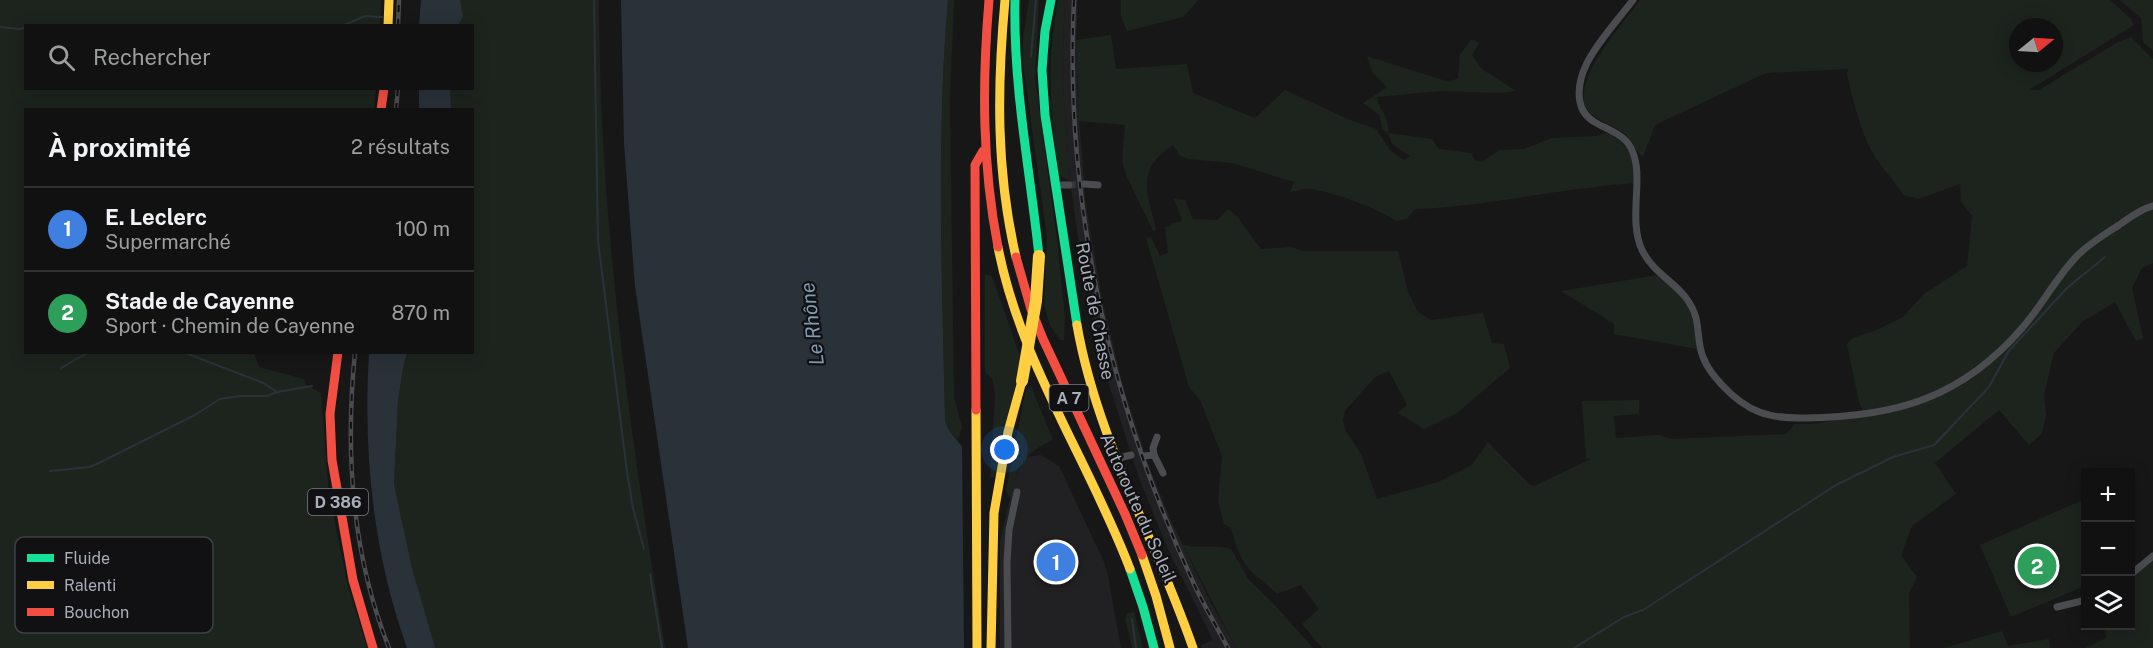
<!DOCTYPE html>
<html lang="fr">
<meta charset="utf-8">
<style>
body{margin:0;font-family:"Public Sans",sans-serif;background:#1a1a1a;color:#f1f3f6}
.controls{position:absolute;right:18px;bottom:18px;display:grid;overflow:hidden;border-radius:0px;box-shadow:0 3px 15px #0003}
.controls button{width:54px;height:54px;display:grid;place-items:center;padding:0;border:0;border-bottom:2px solid #303131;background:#111;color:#f1f3f6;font:30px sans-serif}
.compass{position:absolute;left:2009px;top:18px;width:54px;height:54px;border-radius:50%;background:#111;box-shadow:0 3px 15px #0003;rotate:72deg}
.you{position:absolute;left:1005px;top:450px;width:21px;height:21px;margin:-15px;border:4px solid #fff;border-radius:50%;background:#1a73e8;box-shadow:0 0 0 9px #1a73e833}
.badge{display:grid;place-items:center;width:39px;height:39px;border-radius:50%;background:#2563eb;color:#fff;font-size:20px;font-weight:700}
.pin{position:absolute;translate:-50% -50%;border:3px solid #fff;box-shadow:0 2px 6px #0006}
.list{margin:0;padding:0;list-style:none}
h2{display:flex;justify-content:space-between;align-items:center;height:78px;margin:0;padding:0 24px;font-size:26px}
h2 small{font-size:20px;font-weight:400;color:#9c9d9f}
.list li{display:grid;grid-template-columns:39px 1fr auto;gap:18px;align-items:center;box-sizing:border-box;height:84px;padding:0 24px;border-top:2px solid #303131}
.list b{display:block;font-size:22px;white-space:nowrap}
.list p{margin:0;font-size:20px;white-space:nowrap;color:#9c9d9f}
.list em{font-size:20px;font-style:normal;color:#9c9d9f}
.icon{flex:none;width:33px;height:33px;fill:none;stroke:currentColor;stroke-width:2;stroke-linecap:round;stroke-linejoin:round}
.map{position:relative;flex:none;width:2153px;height:648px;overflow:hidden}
.search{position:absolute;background:#111;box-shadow:0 3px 15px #0003;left:24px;top:24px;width:450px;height:66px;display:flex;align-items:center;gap:15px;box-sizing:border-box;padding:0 21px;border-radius:0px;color:#9c9d9f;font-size:22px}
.panel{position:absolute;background:#111;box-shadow:0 3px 15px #0003;left:24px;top:108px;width:450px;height:246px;border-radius:0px}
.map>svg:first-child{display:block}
</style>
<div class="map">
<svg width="2153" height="648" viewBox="0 0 2153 648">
<rect width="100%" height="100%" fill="#171717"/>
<g fill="#212123">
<polygon points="1065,0 1078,0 1076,40 1078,105 1086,205 1102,299 1123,386 1150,469 1170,518 1208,597 1236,648 1202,648 1201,645 1213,640 1167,547 1140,481 1104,369 1081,259 1070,181 1062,72"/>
<polygon points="1041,455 1059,466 1104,562 1108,576 1121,648 1000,648 1000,541 1014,482 1025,457"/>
</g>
<g fill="#1d241e" fill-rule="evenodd">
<polygon points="0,0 381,0 380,25 26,26 26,88 376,89 374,109 26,110 26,352 254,353 259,367 304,379 305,384 321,393 329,495 348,586 367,648 0,648"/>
<path d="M460,0H599C599,218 630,433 665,648H435L432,641L412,568L394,484L398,401L403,368L407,353L472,352V110L451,109L450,91V89L472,88V26L459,25L463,16Z"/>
<path d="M948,0H954L950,100L954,397L962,427L958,439L947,429L945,419C942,279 936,139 948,0Z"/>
<polygon points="1029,0 1039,0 1035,78 1057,240 1065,317 1064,340 1060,340 1050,325 1044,305 1047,237 1023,64 1023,39"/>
<path d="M1058,0H1065L1062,72L1070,181L1058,174C1051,112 1046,62 1058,0Z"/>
<polygon points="1121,0 1198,0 1183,17 1127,31 1121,16"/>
<path d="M1640,0H2110L2131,19L2134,25L2029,90H2039L2118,42L2131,37L2153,59V263L2142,268L2132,288L2143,338L2136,341L2115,302L2082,322L2054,353L2044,395L2046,415L2042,434L2029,445L1999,410L1935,463L1956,494L1912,526L1901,555L1917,577L1909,593L1910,648H1322L1302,624L1319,609L1301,585L1277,594C1268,585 1255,576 1248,568C1239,557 1235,542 1231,528L1224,524L1218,500L1222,456L1200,400L1189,387L1146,238L1151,237L1160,256L1168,253L1165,227L1171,226L1172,223L1182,221L1174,199L1185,200L1193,219L1217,220L1228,209L1237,216L1261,249L1291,247L1303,251H1398L1408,291L1417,311L1431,320L1483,313L1492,343L1504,344L1510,368L1457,413L1424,429L1398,413L1407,405L1389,371L1375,377L1345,411L1343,420L1345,429L1362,456L1377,499L1438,482L1472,465L1488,442L1530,485L1534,486L1591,459L1586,458L1582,401L1639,400V414L1614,416L1616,438L1659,435L1671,439L1786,434L1795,424H1813L1866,415L1859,403L1847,344L1853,338L1874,331L1903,317L1924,294L1967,266L1972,216L1961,202L1960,184L1918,199L1903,195C1894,179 1880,167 1871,150C1859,127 1853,99 1847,74L1848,69L1766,73L1655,125L1643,157C1635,151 1632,142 1626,135C1615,124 1591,121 1585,105C1575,76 1624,22 1640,0ZM2018,27H2054V63H2018Z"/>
<polygon points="2120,0 2153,0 2153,51 2143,42 2141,18"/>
<path d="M1111,35L1116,69L1187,64L1193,93L1255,118L1285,90L1350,120L1376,129L1390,150L1404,160L1410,156L1392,144L1388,133L1382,129L1380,116L1363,103L1387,87L1372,72L1367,56L1449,82L1458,78L1460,54L1472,39L1479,43L1472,55L1482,69L1516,91L1500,93L1441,91L1377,97C1379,112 1390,115 1388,133L1432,139L1439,149L1471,153L1475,160L1482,162L1499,150L1524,149L1552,138L1596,136L1610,132C1632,151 1633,154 1635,183C1581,187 1528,197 1475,204C1455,206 1435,209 1415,209L1407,219L1397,221C1378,209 1330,190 1308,189C1302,189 1296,191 1290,192L1294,182L1232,163L1188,159L1180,156L1173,145C1135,171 1147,191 1156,229L1153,231L1127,177L1122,161L1125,125L1079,121L1076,40Z"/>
<polygon points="985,274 992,276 1020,356 1019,369 995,477 990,477 995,395 992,378 985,372"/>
<path d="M1658,275C1690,304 1692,305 1697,349L1614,334V324L1561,291Z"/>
<path d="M1031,386L1053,440C1022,454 1018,467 1010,499L1006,490L1026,389Z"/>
<polygon points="2085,499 2085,586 2011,617 1980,545"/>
<path d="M1183,545C1199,549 1216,544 1231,549L1249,580L1273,603L1313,648H1236Z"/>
<polygon points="2153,560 2153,648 2085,648 2106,638 2104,626 2130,626 2131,577"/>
<polygon points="1134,612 1143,648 1132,648 1125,620 1127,613"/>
<polygon points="2002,631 2008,646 2049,639 2050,648 1944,648"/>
</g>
<g fill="#2a3239">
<polygon points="421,0 460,0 463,16 459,25 419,25"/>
<path d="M621,0H948C936,139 942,279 945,419C947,433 955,435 962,447L964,648H688L635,286L624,143Z"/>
<polygon points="419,89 450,89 451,109 419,109"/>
<path d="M369,353H407L403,368L398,401L394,484L412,568L435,648H407C373,553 363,453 369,353Z"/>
</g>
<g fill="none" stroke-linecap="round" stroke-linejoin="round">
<g stroke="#2a3239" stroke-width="2">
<polyline points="594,0 598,241 627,472 633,508 644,549"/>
<polyline points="94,26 109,26"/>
<polyline points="342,26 365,16 382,17"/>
<polyline points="0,27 20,29 26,27"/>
<polyline points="1031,56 1036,0"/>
<polyline points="175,352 182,352"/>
<polyline points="183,352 263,383 277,392 312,386"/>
<polyline points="61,368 89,352"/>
<polyline points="50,471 89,467 97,464 195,415 220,399 240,396 267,396 277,392"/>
<polyline points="650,574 662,648"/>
<polyline points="1132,619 1136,648"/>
<polyline points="1574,648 1624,617 1643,610 1836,485 1893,457 1934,445 1989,387 2008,352 2067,288 2105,257"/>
</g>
<polyline stroke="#343537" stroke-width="7" stroke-dasharray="7 3.5" stroke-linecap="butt" points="1069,185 1085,184"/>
<g stroke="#4b4c50" stroke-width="7">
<path d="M1633,0C1618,20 1598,41 1587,63C1578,81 1573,108 1593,121C1603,128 1617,131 1626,141C1635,151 1637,165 1637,178C1637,201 1632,229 1642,250C1656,279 1687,285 1696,318C1699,331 1698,345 1703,357C1707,368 1714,376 1722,385C1747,412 1769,419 1805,418C1896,417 1962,398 2023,327C2042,305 2056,278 2076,257C2088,244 2104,235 2119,225C2129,218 2141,209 2153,206"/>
<polyline points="1085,184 1098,185"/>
<polyline points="1055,185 1069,185"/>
<polyline points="1154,455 1153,448 1157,437"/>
<polyline points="1144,456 1154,455 1163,473"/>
<polyline points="1119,458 1131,455"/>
<polyline points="2130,575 2153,556"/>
<polyline points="2057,607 2086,600"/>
<polyline points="1008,648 1007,562 1009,530 1017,492"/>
</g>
<g stroke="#16e098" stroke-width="9">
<path d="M1015,0C1013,86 1030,170 1039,256"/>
<polyline points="1051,0 1045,31 1042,70 1045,115 1077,325"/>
<polyline points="1130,569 1143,607 1154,648"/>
</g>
<g stroke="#ffcf43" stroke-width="9">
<path d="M1005,0C997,87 996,172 1016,257"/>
<polyline points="388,26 389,0"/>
<path d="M998,247C1020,362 1089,461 1130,569"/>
<path d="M1077,325C1096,436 1156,541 1193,648"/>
<polyline points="976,410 977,648"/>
<polyline points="1142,555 1156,596 1170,648"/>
<polyline points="991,648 994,513 1008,432 1022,381"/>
</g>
<g stroke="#f24e42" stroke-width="9">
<path d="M989,0C982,84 982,164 998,247"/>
<polyline points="381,110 384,88"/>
<polyline points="1016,257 1031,309 1043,339 1125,514 1142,555"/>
<polyline points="338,352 330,414 332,460 353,580 373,648"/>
<polyline points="976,410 975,165 983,151"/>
</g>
<g stroke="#4b4c4f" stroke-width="4.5">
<g id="rail">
<path d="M1074,0C1064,201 1109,401 1194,584C1204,606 1217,627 1228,648"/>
<polyline points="398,26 399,0"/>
<polyline points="396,110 398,88"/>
<path d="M355,352C345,452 352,555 389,648"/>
</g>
</g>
<use href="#rail" stroke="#111113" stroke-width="2" stroke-dasharray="7" stroke-linecap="butt"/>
<polyline stroke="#ffcf43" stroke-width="12" points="1022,381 1036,301 1039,256"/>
</g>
<g text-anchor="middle" stroke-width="4.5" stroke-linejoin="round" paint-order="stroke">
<g fill="#111113" stroke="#7b7e86" stroke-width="1.5">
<rect x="1049.5" y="385" width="39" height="26" rx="4.5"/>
<rect x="308" y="489" width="60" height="26" rx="4.5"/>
</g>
<g font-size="16" font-weight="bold" fill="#a8adb8">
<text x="1069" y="404">A 7</text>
<text x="338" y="508">D 386</text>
</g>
<g font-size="18" fill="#a8adb8" stroke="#111113">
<text transform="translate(1095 311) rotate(79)" y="6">Route de Chasse</text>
<text transform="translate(1138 508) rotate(66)" y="6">Autoroute du Soleil</text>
</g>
<g font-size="20" font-style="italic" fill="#7f9bb3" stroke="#111113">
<text transform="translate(812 324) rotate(-97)" y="7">Le Rhône</text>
</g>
</g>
<rect x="15" y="537" width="198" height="96" rx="9" fill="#111113" stroke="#3e4045" stroke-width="1.5"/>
<rect x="27" y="554" width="27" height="8" fill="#16e098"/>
<rect x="27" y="581" width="27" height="8" fill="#ffcf43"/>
<rect x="27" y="608" width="27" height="8" fill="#f24e42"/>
<g font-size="16" fill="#a8adb8">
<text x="64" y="564">Fluide</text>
<text x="64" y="591">Ralenti</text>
<text x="64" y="618">Bouchon</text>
</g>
</svg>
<div class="controls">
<button>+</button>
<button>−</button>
<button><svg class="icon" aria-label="layers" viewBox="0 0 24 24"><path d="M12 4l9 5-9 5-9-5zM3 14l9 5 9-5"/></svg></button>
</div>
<svg class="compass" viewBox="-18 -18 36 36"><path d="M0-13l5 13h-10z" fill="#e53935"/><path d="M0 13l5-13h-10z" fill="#9c9d9f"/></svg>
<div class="you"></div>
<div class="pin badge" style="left:1056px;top:562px;background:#3f7fe0">1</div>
<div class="pin badge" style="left:2037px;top:566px;background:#2e9e5b">2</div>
<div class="search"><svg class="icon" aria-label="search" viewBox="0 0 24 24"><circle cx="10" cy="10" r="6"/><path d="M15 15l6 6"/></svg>Rechercher</div>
<section class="panel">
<h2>À proximité<small>2 résultats</small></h2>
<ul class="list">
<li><span class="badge" style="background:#3f7fe0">1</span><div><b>E. Leclerc</b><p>Supermarché</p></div><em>100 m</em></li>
<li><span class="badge" style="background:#2e9e5b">2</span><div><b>Stade de Cayenne</b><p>Sport · Chemin de Cayenne</p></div><em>870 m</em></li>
</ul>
</section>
</div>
